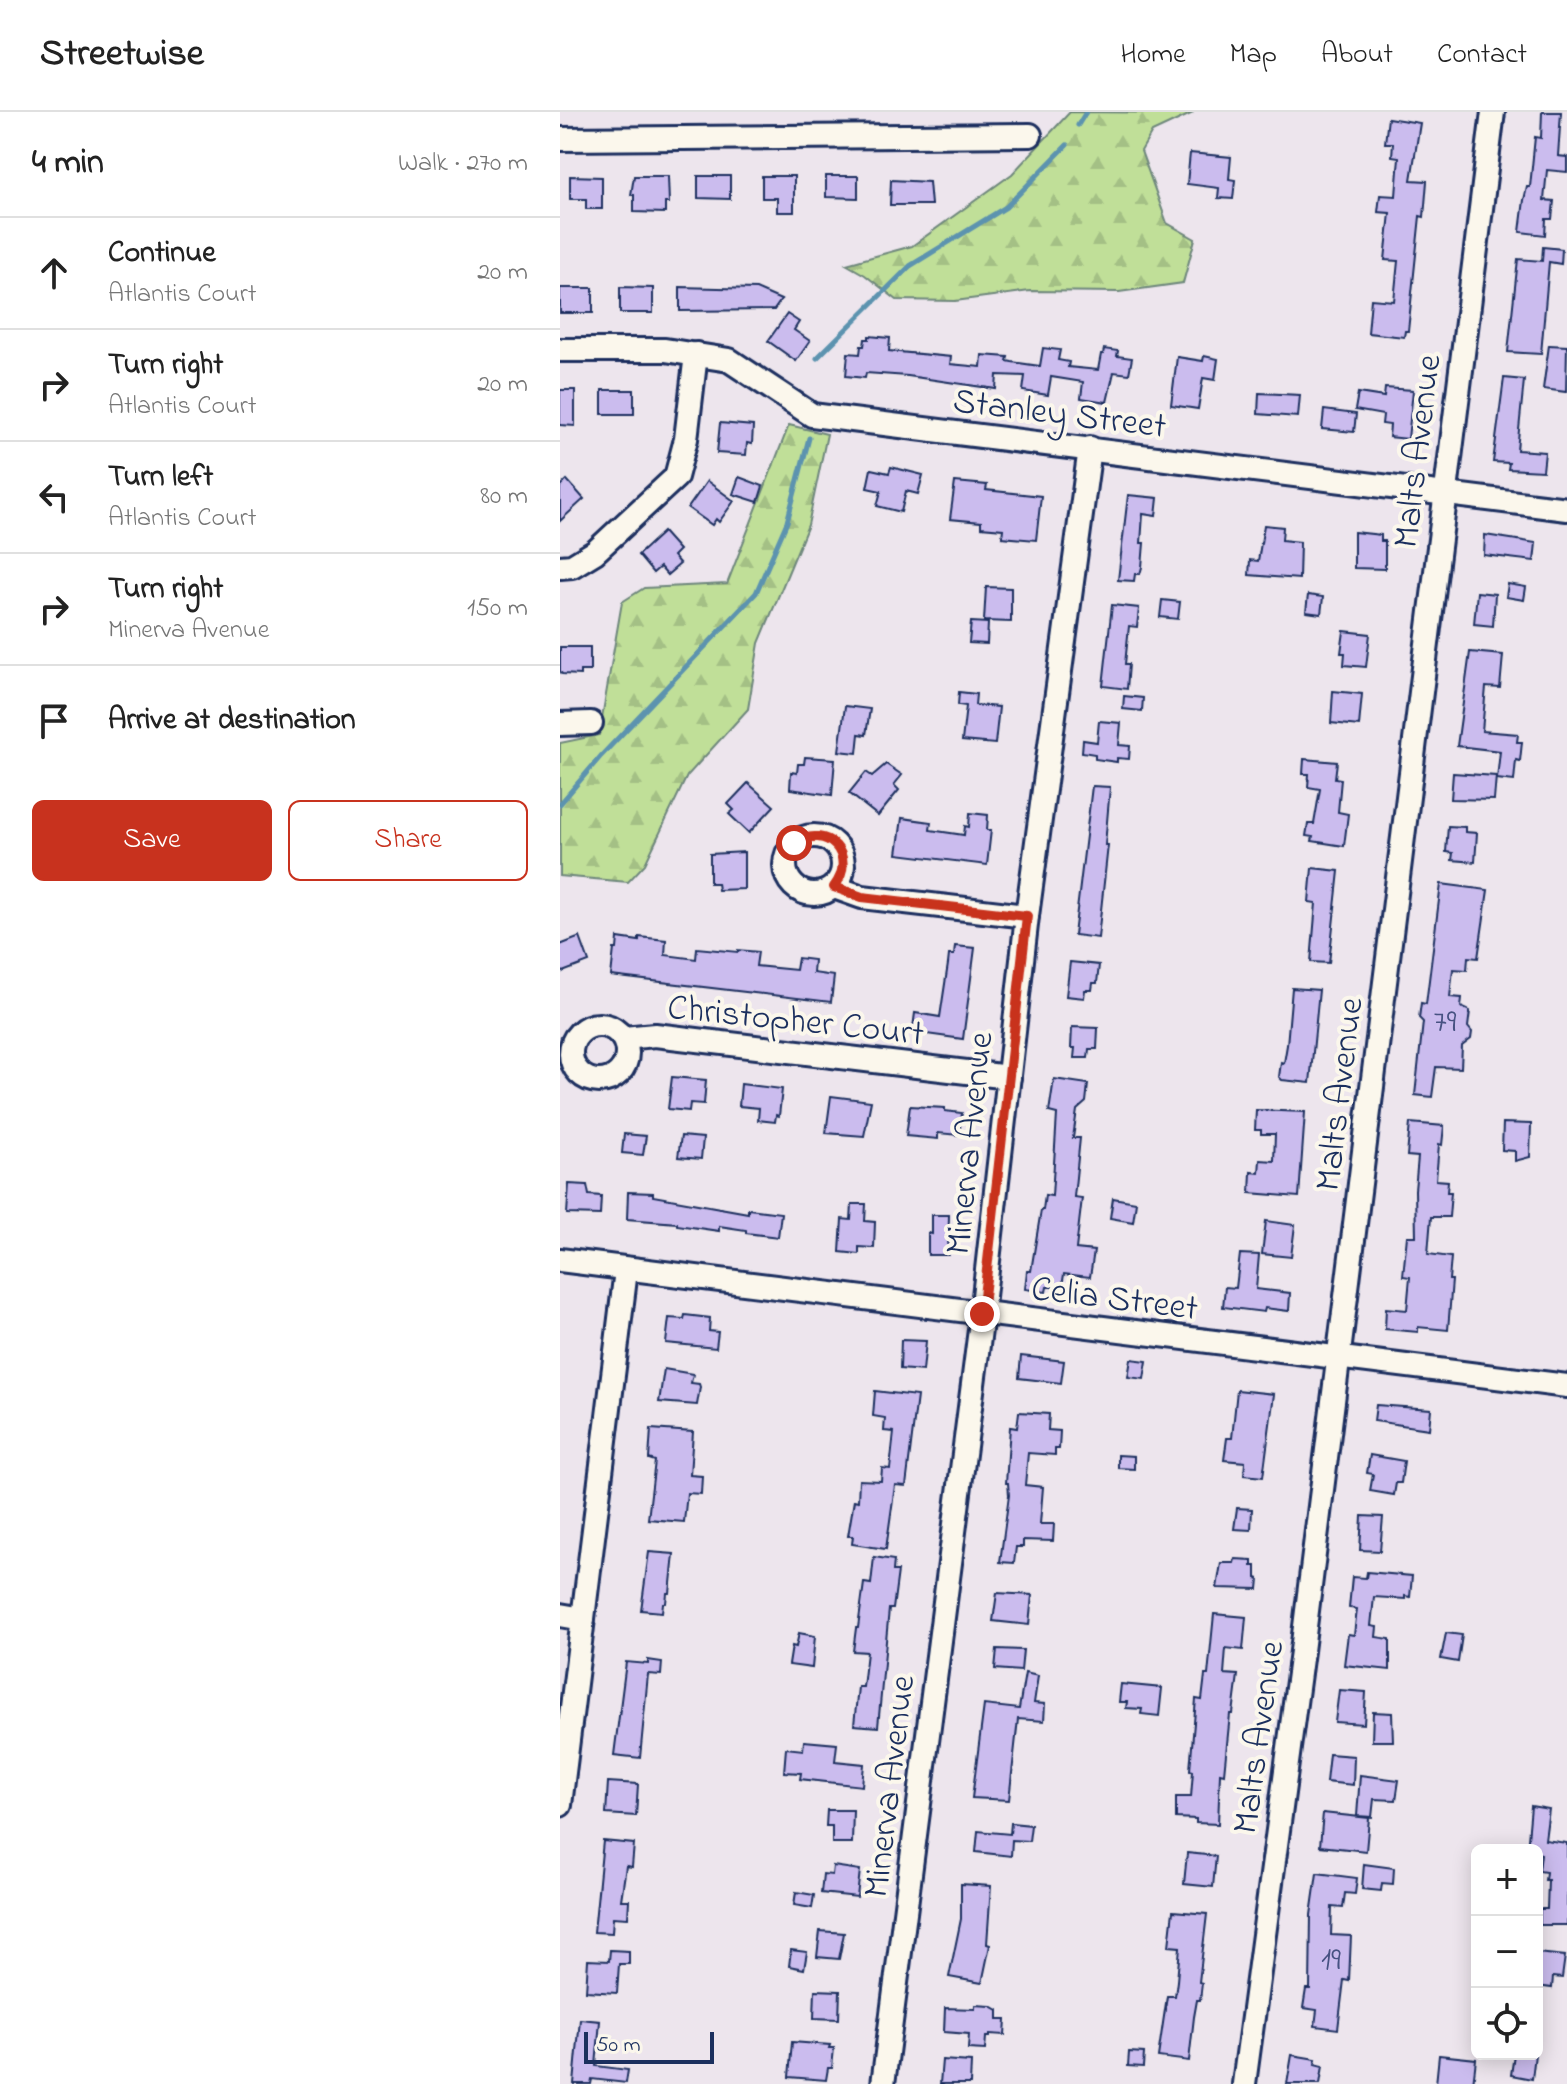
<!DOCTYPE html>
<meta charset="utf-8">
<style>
body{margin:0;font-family:"Indie Flower",sans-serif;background:#f2f2f2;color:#222}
.controls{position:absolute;right:24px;bottom:24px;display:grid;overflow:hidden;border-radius:12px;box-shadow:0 4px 20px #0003}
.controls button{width:72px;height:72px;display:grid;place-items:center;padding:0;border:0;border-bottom:2px solid #e0e0e0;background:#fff;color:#222;font:40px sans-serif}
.scale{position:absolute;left:24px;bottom:20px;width:130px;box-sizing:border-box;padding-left:8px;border:4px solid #1b2f5e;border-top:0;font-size:22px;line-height:28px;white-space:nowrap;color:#1b2f5e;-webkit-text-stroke:6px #fbf7ec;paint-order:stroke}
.stop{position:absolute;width:24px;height:24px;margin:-18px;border:6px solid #c8321e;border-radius:50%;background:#fff}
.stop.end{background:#c8321e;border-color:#fff;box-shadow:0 2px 8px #0008}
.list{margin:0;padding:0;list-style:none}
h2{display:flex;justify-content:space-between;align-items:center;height:104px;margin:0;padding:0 32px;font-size:34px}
h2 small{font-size:26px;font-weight:400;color:#767676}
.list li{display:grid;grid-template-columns:52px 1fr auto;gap:24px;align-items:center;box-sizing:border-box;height:112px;padding:0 32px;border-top:2px solid #e0e0e0}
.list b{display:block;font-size:30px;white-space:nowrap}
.list p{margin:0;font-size:26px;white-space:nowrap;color:#767676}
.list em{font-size:26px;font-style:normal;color:#767676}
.actions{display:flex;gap:16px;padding:24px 32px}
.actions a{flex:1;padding:18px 0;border:2px solid #c8321e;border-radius:12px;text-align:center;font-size:28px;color:#c8321e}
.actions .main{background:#c8321e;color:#fff}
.icon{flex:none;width:44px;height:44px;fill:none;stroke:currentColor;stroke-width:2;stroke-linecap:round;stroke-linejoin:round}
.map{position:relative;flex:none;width:1007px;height:1972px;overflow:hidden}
header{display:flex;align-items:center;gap:48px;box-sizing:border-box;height:112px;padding:0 40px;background:#fff;border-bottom:2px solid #e0e0e0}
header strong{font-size:38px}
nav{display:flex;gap:44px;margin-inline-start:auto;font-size:28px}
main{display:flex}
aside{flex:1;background:#fff}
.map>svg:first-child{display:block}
</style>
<header>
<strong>Streetwise</strong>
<nav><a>Home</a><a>Map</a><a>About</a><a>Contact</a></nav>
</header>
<main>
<aside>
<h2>4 min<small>Walk · 270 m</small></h2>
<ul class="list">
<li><svg class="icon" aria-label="ahead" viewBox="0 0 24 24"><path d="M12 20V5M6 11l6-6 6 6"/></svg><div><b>Continue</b><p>Atlantis Court</p></div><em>20 m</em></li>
<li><svg class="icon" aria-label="right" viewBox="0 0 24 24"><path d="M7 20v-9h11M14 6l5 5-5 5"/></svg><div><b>Turn right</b><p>Atlantis Court</p></div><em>20 m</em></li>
<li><svg class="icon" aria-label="left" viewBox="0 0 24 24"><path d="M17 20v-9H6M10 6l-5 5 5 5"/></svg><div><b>Turn left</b><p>Atlantis Court</p></div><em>80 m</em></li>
<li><svg class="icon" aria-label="right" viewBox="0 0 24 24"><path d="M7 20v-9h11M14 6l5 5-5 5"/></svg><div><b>Turn right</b><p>Minerva Avenue</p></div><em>150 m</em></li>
<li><svg class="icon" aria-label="arrive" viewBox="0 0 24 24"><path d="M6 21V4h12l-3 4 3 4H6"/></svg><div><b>Arrive at destination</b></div></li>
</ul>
<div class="actions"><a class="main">Save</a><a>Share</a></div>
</aside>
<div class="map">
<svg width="1007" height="1972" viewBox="0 0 1007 1972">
<defs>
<pattern id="forest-firs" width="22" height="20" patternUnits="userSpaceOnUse" patternTransform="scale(2)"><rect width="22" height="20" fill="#c0df98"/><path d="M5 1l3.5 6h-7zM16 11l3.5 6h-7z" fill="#a4c085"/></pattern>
</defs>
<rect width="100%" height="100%" fill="#ede5ed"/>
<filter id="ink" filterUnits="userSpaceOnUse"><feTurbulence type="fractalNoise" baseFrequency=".0125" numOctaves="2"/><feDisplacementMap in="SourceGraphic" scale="16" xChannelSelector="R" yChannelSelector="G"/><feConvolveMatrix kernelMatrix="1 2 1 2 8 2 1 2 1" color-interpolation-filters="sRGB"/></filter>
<g filter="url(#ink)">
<g fill="url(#forest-firs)" stroke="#6e877b" stroke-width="2">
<polygon points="510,0 633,1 592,20 581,39 607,111 635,127 623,171 559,180 470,179 395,189 337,188 305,163 286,152 352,134 452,62"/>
<polygon points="229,313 267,322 248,413 199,531 188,597 127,664 85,752 68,770 0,764 0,631 39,623 62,490 84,476 167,472"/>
</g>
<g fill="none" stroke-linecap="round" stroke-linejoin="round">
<g stroke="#5c93af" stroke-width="5">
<polyline points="518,13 526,0"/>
<polyline points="257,246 350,154 446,95 507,33"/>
<polyline points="0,692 41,644 196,481 227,410 249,326"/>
</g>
</g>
<g fill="#cbbcee" stroke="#1b2f5e" stroke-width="2">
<polygon points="982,0 1001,0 998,44 1007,45 1007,60 987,58 984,88 994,89 992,107 986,107 985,123 960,120 964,88 967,75 970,75 975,25 981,26"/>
<polygon points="828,6 860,11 851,68 867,69 864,105 860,104 848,219 845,219 844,225 808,221 811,187 834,189 838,149 825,148 830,101 818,100 820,83 836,84 839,45 832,44 833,31 825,31"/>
<polygon points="630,41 671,45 669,67 675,68 673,87 658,86 659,76 627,72"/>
<polygon points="10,64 42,65 42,97 26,97 26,87 10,87"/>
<polygon points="74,64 108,64 109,91 105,91 105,101 74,100 74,83 71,83"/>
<polygon points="138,64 170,64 170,87 138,86"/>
<polygon points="202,64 234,64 234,100 217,100 217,86 202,86"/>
<polygon points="266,64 298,64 298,86 266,85"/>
<polygon points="331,68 369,70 371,93 330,93"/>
<polygon points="983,135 1002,137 1001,152 989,150 981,242 948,240 958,147 982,149"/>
<polygon points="60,175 93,176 93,201 60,201"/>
<polygon points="120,175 196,177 221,188 214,198 120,199"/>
<rect x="0" y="176" width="33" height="25"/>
<polygon points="227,202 239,210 234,218 250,229 236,249 208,229"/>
<polygon points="309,224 330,226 329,239 391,245 390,252 421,255 422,243 448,245 447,249 452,250 480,254 483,236 500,238 498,248 509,250 508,255 538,258 541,242 543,242 544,237 558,239 557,244 572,246 569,262 554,260 547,290 521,286 523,270 491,265 488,283 463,279 465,264 437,263 436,277 348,264 306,261 305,266 286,264 288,241 300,242 301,234 304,234 305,227 309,227"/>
<polygon points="989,233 1007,234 1006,280 983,277"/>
<polygon points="644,244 658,247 655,268 643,266 638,297 611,293 617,245 643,249"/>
<polygon points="944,266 964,268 957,338 985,340 983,359 948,357 949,351 933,350"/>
<polygon points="825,276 853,278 848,327 829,325 830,313 822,312 823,303 795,298 798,281 824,285"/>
<polygon points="0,278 15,278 15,314 0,313"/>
<rect x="42" y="278" width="32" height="24"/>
<polygon points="699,281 740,283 738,305 698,302"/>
<polygon points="764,298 796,302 794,320 762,317"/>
<polygon points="160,311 193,314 192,332 187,331 186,343 157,341"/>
<polygon points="331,355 363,363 358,382 346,379 341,400 317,394 321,379 307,376 311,357 329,361"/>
<polygon points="179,365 203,374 198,390 173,382"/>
<polygon points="7,368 24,387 0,409 0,375"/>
<polygon points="147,369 174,389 159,410 156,407 152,413 128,396"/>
<polygon points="395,370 427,373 426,378 481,384 476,428 442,425 443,417 421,415 421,410 390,407"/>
<polygon points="568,383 598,386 596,404 583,402 581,431 584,431 582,455 580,462 575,462 574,469 558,468"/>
<polygon points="704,413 723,415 722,428 740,430 739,467 689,463 690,448 698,449"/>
<polygon points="103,420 119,438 113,444 120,452 107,463 100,455 93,461 78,443"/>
<polygon points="794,420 821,423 821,429 825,429 825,457 794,456"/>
<polygon points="925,423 976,431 974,449 924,443"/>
<polygon points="948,472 966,475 964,488 946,485"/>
<polygon points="426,475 451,476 451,510 424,509"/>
<polygon points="917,480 935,482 933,514 914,512"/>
<polygon points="748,483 763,485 761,502 746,500"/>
<polygon points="602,488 620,490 618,507 600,505"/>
<polygon points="552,493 579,496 577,515 569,514 565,552 569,552 567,577 543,574"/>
<polygon points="411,510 428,511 427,532 409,531"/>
<polygon points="784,519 810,522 806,555 784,553 785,541 781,541"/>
<polygon points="0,535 30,535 30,559 20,559 20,563 2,562 0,559"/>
<polygon points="910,540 943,543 940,576 926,575 922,619 958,622 957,630 962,630 960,649 956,648 954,669 937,667 940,639 897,634"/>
<polygon points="773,579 802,582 799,614 771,611"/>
<polygon points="399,580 416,582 415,593 439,595 435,632 402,629 406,594 398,593"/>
<polygon points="564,584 583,586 582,599 563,597"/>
<polygon points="285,594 310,597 306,623 299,622 297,641 279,639"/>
<polygon points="539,609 561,611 559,633 570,634 569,647 557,646 557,650 535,647 535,642 522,640 523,628 537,630"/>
<polygon points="245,645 275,647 272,683 230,677 231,660 237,661 238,652 244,652"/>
<polygon points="744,647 777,650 775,666 781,667 778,700 788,702 784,734 752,729 753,725 746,724 748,712 754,712 760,677 748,675 749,662 743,662"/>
<polygon points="326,652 342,663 334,673 339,678 318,704 289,681 306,660 312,664"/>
<polygon points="893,661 936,664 934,688 891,687"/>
<polygon points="188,671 214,694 189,721 169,702 174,698 168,692"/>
<polygon points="532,674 550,675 545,733 548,733 538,826 514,823"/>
<polygon points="410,701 428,703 427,718 431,718 427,753 337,742 342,706 371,710 370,718 404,723 405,714 409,715"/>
<polygon points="888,714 905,715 905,720 917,721 915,750 892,748 893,741 886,740"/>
<polygon points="184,740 184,777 158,778 157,771 150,771 150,742"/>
<polygon points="752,756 779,759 769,851 751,850 756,791 749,790"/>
<polygon points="881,772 928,778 918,846 908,845 907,858 893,857 890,885 902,886 901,895 910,899 908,915 912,920 911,927 902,934 901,956 876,955 872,985 855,983 863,910 859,906 861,891 866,892"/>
<polygon points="20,825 29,850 0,861 0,833"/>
<polygon points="79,825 106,828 105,843 136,847 137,836 178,840 178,838 198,840 196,854 236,858 238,846 254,848 253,861 274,864 271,890 51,864 54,837 57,837 58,826 79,829"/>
<polygon points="395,834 415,836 403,927 359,921 359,917 353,916 355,901 380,905 388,852 389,843 394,843"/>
<polygon points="510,850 539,853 537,871 533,871 532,878 525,878 524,886 506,884"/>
<polygon points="732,876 759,878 750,971 722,968 719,965 721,950 724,951 727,933"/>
<polygon points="512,915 538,916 537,937 529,937 528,946 514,946 515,936 511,936"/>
<polygon points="112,965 146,968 144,992 130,991 129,999 108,997"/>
<polygon points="494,967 528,972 526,990 517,998 513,1026 520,1026 514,1085 522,1086 516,1137 534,1139 530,1165 504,1162 502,1175 487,1175 486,1180 465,1177 467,1159 471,1159 481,1098 483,1098 485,1083 492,1084 497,1002 489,1000"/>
<polygon points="181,972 222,977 219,1004 216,1003 215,1010 198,1008 199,996 179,994"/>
<polygon points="271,984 311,989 304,1024 266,1021"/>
<polygon points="350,994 385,996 385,999 402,1001 399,1023 378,1021 378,1027 346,1024"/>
<polygon points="696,998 745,1000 739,1085 690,1081 691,1060 699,1061 700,1048 714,1049 715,1022 701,1022 701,1018 695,1018"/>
<polygon points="850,1011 884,1014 882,1033 879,1032 876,1068 888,1069 887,1080 891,1080 889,1105 871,1105 868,1142 891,1145 889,1168 892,1168 888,1218 858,1215 858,1220 825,1217 826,1196 847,1198 850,1165 843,1164 847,1124 856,1124 855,1078 858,1045 847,1044"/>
<polygon points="943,1011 971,1012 970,1045 955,1049 955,1039 942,1038"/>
<polygon points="64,1022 86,1024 83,1043 62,1041"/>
<polygon points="121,1024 143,1026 141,1047 118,1045"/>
<polygon points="9,1072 27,1073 29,1083 41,1084 40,1103 7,1102"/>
<polygon points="68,1080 93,1081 93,1084 188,1101 188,1097 221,1101 218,1125 186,1121 186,1118 159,1114 159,1119 117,1113 117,1111 67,1107"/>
<polygon points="553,1086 576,1090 573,1110 550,1106"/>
<polygon points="292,1092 306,1092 305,1109 315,1110 314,1136 299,1135 299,1142 280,1140 282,1107 291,1108"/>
<polygon points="372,1103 389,1103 388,1143 368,1143 368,1121 372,1122"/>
<polygon points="706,1109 735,1113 731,1145 702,1142"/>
<polygon points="680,1142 699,1143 696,1177 730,1181 729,1199 705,1196 704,1200 663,1195 665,1175 676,1176"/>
<polygon points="125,1203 150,1206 149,1219 158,1220 156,1236 106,1231 109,1206 124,1207"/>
<polygon points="341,1228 366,1229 363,1259 340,1257"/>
<polygon points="461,1244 504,1249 501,1271 459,1266"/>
<polygon points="571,1247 587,1249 584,1267 568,1265"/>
<polygon points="104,1257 133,1262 131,1271 139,1272 140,1275 137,1293 99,1290"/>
<polygon points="677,1278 714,1282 703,1365 684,1363 685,1350 664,1348 667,1326 672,1326"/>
<polygon points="315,1279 357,1284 346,1374 335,1373 326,1437 292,1432 293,1424 288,1424 294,1388 298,1389 299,1368 321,1369 322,1356 330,1357 334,1320 324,1319 325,1306 313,1304"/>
<polygon points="816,1293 871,1297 869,1317 814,1309"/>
<polygon points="459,1300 489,1302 488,1318 500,1319 499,1337 495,1337 495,1343 468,1341 465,1373 483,1375 480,1412 494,1412 493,1429 463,1428 463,1435 456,1435 454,1451 440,1450 449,1383 448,1371 446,1371 450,1315 457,1316"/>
<polygon points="91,1317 133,1320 130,1363 142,1364 141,1382 127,1381 124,1410 88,1407 95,1349 89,1347"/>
<polygon points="558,1343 574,1344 574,1357 558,1356"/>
<polygon points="810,1343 844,1349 841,1371 836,1371 834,1383 810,1379 813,1362 807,1361"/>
<polygon points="677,1396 692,1397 691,1418 674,1417"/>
<polygon points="802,1404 823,1405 820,1439 800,1438"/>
<polygon points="89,1440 114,1442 110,1481 107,1481 106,1491 103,1491 102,1500 81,1498"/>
<polygon points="314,1445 334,1448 333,1459 338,1459 333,1497 329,1497 318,1615 294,1613 298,1575 303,1575 307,1540 293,1539 296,1516 298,1516 304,1471 311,1472"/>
<polygon points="675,1447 692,1448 692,1454 696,1454 696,1466 699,1467 698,1477 657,1476 661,1451 674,1451"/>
<polygon points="807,1460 852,1464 850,1485 845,1484 845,1487 814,1485 811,1514 817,1515 816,1525 830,1527 830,1558 784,1553 788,1522 794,1523 797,1497 789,1496 792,1465 806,1466"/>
<polygon points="437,1481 472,1483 469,1513 433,1509"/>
<polygon points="654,1502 686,1505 683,1538 666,1536 664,1562 678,1563 673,1602 670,1602 664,1662 660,1661 658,1712 636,1711 636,1707 616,1706 616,1685 631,1685 633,1659 630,1658 636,1587 642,1588 645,1563 648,1563"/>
<polygon points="239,1521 255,1524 252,1556 229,1553 232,1534 236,1535"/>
<polygon points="886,1521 902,1523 898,1550 881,1547"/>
<polygon points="437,1537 463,1538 461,1559 435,1557"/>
<polygon points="88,1548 102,1550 101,1563 88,1562 80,1646 54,1643 66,1550 88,1552"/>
<polygon points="465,1561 478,1564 474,1591 485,1592 484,1609 458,1607 449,1688 412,1686 424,1593 459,1597"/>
<polygon points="561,1572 602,1576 599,1604 581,1602 582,1597 566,1596 567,1590 559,1590"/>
<polygon points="779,1578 806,1580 804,1612 775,1610"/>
<polygon points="813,1600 832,1601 833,1629 812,1629"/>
<polygon points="244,1629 277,1632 275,1649 304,1652 302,1674 240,1667 241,1661 224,1660 226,1636 243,1638"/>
<polygon points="769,1642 794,1644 793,1673 766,1670"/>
<polygon points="800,1663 839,1668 836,1688 814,1687 812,1705 797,1704"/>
<polygon points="48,1670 78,1672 76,1704 46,1702"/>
<polygon points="971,1694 989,1697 985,1728 1007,1731 1007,1813 980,1813 980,1797 987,1797 988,1768 985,1768 986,1760 979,1759 981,1742 977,1741 977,1738 967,1738"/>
<polygon points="267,1698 293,1698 292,1731 272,1731 272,1714 266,1714"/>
<polygon points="763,1701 809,1706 806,1739 760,1734"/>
<polygon points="451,1711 471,1713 469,1729 452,1728 451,1744 416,1740 418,1719 450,1722"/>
<polygon points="43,1729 74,1732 72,1755 66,1754 61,1788 69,1788 68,1806 53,1805 52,1821 34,1820"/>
<polygon points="627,1741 656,1744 653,1775 624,1772"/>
<polygon points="804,1752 834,1756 833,1772 822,1771 821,1779 802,1777"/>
<polygon points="273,1754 300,1758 297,1785 261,1781 263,1762 272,1763"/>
<polygon points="757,1761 797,1766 795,1782 785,1781 783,1796 772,1795 771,1823 791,1824 789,1869 784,1868 778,1917 755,1914 757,1898 743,1896 746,1877 750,1877 751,1803"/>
<polygon points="401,1772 431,1774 427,1832 430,1833 422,1871 389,1865 401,1807"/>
<polygon points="236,1780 254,1783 252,1796 234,1793"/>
<polygon points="613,1799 647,1802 639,1870 642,1871 640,1888 637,1888 634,1905 629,1949 598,1945 607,1884 615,1884 617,1869 620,1835 609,1834"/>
<polygon points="260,1819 284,1821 279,1847 257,1845"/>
<polygon points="50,1838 69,1839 69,1852 59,1852 57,1881 26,1879 28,1848 49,1849"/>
<polygon points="231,1838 247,1840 244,1857 229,1854"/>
<polygon points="977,1841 1005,1844 1002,1866 993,1865 992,1876 977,1874"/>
<polygon points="255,1878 280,1879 279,1907 254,1906"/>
<polygon points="415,1893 431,1894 438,1898 438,1907 446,1907 445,1923 430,1922 430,1925 426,1925 425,1938 408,1937 409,1922 384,1920 385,1896 415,1897"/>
<polygon points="20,1907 40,1909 36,1954 68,1958 66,1971 32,1967 31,1972 14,1972"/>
<polygon points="232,1930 270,1933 269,1936 274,1936 272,1956 268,1956 266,1968 229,1965"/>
<polygon points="569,1940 584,1941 583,1955 568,1954"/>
<polygon points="954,1942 975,1942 972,1967 951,1963"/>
<polygon points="732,1943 756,1947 755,1952 763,1954 760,1972 727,1972"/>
<polygon points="879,1943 916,1947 913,1972 876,1972"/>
<polygon points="382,1948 411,1950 410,1972 380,1972"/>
</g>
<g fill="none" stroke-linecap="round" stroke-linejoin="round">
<g stroke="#1b2f5e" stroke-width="28">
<g id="minor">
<polyline points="0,27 470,23"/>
<polyline points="0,238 105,238 169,248 252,303 1007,397"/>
<polyline points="0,455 12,454 35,440 116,365 126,327 136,242"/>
<polyline points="0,612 31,611"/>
<circle cx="254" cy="753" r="29"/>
<polyline points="274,775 302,785 467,804"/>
<circle cx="39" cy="941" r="28"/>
<polyline points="64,926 95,923 449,965"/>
<polyline points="0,1148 1007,1274"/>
<polyline points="0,1503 23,1507"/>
<polyline points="0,1693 66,1158"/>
<polyline points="323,1972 422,1202 467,804 530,336"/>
<polyline points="684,1972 742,1539 933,0"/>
</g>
</g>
<use href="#minor" stroke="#fbf7ec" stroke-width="22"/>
</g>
</g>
<g fill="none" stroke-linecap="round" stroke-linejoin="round" filter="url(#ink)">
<path stroke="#c8321e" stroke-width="10" d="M234,731C268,711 298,744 274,775L302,785L467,804L422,1202"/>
</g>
<g text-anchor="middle" stroke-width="8" stroke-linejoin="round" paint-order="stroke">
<g font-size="32" fill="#475282">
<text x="885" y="919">79</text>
<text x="771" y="1857">19</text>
</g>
<g font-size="36" fill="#1b2f5e" stroke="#fbf7ec">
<text transform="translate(500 299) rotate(7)" y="13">Stanley Street</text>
<text transform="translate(855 339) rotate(-83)" y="13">Malts Avenue</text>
<text transform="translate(236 906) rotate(6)" y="13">Christopher Court</text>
<text transform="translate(777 982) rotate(-83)" y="13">Malts Avenue</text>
<text transform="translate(407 1031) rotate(-84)" y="13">Minerva Avenue</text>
<text transform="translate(555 1184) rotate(7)" y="13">Celia Street</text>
<text transform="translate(696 1625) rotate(-82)" y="13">Malts Avenue</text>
<text transform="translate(327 1674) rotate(-83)" y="13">Minerva Avenue</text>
</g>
</g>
</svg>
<div class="controls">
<button>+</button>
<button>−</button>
<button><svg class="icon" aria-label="locate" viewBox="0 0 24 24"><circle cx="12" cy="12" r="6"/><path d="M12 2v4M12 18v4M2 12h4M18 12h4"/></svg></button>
</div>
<div class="scale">50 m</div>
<div class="stop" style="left:234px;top:731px"></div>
<div class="stop end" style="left:422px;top:1202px"></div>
</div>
</main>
